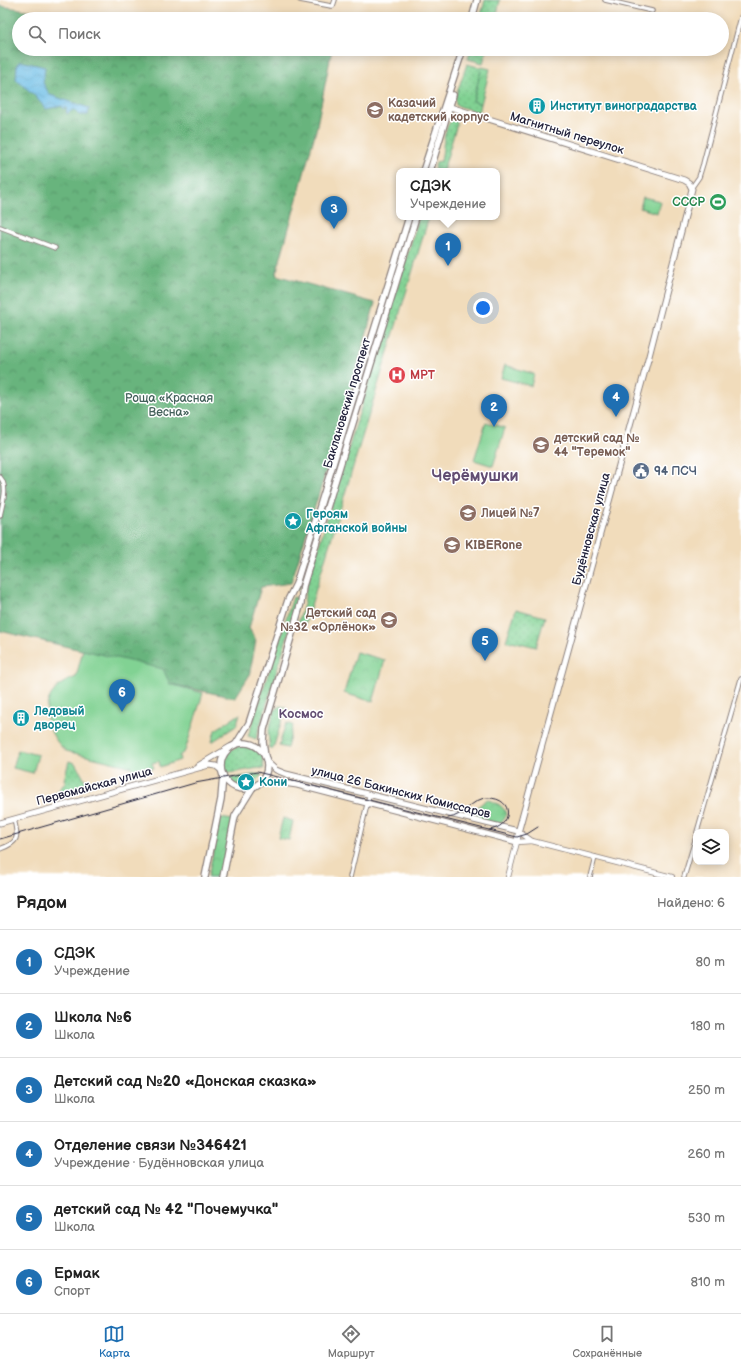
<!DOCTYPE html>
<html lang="ru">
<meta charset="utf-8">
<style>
body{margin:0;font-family:"Balsamiq Sans",sans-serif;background:#f6f6f6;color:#222}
.controls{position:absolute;right:12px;bottom:12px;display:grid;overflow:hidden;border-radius:8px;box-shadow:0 2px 10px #0003}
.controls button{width:36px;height:36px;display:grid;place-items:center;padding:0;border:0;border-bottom:1px solid #e0e0e0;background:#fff;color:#222;font:20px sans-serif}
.you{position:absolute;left:483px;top:308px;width:14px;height:14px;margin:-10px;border:3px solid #fff;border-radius:50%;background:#1a73e8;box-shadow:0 0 0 6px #1a73e833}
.badge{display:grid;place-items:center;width:26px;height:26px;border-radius:50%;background:#1f6fb2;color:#fff;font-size:13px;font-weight:700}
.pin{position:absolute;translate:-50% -33px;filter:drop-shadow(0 1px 2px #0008)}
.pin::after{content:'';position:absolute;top:21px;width:14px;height:12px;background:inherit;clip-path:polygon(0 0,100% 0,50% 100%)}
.popup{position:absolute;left:396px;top:168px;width:104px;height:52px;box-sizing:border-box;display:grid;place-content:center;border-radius:8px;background:#fff;filter:drop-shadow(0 1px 3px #0005);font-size:13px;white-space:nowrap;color:#767676}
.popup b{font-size:15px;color:#222}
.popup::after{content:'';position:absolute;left:50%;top:100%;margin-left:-8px;border:8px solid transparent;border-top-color:#fff}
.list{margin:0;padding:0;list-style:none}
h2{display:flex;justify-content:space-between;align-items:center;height:52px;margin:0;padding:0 16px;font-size:17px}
h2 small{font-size:13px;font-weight:400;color:#767676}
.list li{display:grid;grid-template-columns:26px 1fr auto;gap:12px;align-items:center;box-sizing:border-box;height:64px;padding:0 16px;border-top:1px solid #e0e0e0}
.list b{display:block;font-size:15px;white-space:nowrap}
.list p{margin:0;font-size:13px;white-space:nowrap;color:#767676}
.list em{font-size:13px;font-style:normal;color:#767676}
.icon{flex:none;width:22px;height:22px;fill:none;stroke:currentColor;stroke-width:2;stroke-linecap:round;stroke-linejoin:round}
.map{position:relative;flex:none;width:741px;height:877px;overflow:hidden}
.search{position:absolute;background:#fff;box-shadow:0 2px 10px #0003;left:12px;right:12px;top:12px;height:44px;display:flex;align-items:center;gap:10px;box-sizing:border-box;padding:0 14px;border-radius:22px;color:#767676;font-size:15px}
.sheet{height:436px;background:#fff}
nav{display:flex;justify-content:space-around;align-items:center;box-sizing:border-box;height:56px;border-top:1px solid #e0e0e0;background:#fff;font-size:11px;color:#767676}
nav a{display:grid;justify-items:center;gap:2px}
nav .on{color:#1f6fb2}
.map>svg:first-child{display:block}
</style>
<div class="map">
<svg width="741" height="877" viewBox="0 0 741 877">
<defs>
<pattern id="grass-dots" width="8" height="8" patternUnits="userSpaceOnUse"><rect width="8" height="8" fill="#81d293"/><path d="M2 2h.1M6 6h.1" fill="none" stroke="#6fb480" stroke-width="1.8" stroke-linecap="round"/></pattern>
<pattern id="forest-crowns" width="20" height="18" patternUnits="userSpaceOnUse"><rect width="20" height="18" fill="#68b47d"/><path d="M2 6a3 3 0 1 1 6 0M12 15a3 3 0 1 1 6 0" fill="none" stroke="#559268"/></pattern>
<pattern id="park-crowns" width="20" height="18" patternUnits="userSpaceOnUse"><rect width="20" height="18" fill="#81d293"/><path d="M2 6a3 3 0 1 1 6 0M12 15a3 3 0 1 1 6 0" fill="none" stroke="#6fb480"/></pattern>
<pattern id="water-waves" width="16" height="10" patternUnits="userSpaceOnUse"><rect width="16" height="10" fill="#69bce5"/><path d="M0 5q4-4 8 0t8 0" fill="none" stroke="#5ba1c5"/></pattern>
</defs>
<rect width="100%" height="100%" fill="#fff"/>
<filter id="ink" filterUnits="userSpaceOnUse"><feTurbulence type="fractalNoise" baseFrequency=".025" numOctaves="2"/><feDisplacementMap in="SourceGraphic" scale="8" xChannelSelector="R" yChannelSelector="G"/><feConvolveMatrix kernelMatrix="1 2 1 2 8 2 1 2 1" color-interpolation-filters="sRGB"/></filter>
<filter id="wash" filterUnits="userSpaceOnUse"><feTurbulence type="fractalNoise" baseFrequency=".012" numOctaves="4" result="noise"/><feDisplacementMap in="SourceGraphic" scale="16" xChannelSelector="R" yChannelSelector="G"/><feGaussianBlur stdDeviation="0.9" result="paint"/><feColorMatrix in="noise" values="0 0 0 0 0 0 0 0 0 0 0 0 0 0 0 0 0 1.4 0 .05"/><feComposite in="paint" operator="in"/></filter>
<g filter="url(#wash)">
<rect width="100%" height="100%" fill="#f1dcbb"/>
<g fill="url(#grass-dots)" stroke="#527a67">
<polygon points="485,0 500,0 496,19 480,19"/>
<polygon points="471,49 487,49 483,63 468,59"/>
<polygon points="467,64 482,68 473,101 481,104 479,113 456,105 455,98"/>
<path d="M456,118L457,124L443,171H434L436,162L441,161C444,150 442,122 456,118Z"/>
<polygon points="411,217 413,217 299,590 297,590"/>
<polygon points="419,217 429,217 305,625 298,623 304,604 306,588"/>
<polygon points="293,597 297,598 298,602 256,739 248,736"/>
<polygon points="516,609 545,617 536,647 512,641 512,643 506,641"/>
<polygon points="280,706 286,707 273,749 270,749 268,733 275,709"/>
<polygon points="240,714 236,726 212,742 215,730"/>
<path d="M244,745L251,746L262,755L264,769L259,768L224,774C221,758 228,748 244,745Z"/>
<polygon points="69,761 75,763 89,787 53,796 66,782 64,780"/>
<polygon points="257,774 262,775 253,784 246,787 233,784 227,779"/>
</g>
<g fill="url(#forest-crowns)" stroke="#456b5c">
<polygon points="0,6 85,19 19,19 19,49 332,49 316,130 276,275 375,303 347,404 291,583 261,587 249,628 256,641 249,676 235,698 170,684 162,669 0,631"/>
<polygon points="185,15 233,19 118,19"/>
</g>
<g fill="url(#park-crowns)" stroke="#527a67">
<polygon points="482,67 490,69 481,104 473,101"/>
<polygon points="356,652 385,660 373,702 344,693"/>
<polygon points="286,723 293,725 287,748 279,746"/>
<path d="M486,800C499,801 515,814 499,824L479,819L470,813Z"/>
<polygon points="220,818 233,820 221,877 208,877"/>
<polygon points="283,818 293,821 289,840 278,838"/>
</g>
<g fill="#81d293" stroke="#527a67">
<polygon points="643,197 660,201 657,213 640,208"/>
<polygon points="505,365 534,374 531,386 501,378"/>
<polygon points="486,422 505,428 493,466 474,460"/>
<path d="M83,650L163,669L170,684L203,693L185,751L179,756L180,760L160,767L159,761L152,763L154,768L134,774L132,767L66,751C49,737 38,708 55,690C60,683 69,680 76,677Z"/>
<polygon points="18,750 38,755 33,773 13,768"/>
</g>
<polygon fill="url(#water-waves)" stroke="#466f90" points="20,61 45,67 43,83 50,95 89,108 88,115 79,115 74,109 67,114 66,107 64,109 62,106 46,109 34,95 16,79 17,66"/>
</g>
<g filter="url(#ink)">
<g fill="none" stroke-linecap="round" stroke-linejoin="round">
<g stroke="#8a7f7b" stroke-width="5.5">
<g id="minor">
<polyline points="300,0 331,6 333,6 335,0"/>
<polyline points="605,0 652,11"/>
<polyline points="692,187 699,177 703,164 741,17"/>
<polyline points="0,227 55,248"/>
<path d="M0,477C9,487 2,504 0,516"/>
<polyline points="697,832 741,679"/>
<path d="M0,849C20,842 18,837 14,819"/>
<polyline points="350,877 369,796"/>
<polyline points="590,877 595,857"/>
<polyline points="684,877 696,837"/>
</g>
</g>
<g stroke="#8a7f7b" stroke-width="6">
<g id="tertiary">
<polyline points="518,831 532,841 672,877"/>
<polyline points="508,877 517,842 532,841"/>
</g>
</g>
<g stroke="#8a7f7b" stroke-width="7">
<g id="secondary">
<polyline points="266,761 276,770 286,774 518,831"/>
<polyline points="198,766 230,747"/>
<polyline points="262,780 297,785 517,842 519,829 649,356 692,189 689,183 684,180 447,106"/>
<polyline points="0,823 209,765 216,766 221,770"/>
</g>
</g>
<g stroke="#8a7f7b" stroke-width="8">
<g id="primary">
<polyline points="472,19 477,0"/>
<polyline points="423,171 463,49"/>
<polyline points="430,171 453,95"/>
<circle cx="244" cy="766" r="23"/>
<polyline points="236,744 249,723 288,600 296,584 409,217"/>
<polyline points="265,757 263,742 264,729 301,603 303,586 416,217"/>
<polyline points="205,877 221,799 223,775"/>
<polyline points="223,877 235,816 253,787"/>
</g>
</g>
<use href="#minor" stroke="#fff" stroke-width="3.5"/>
<use href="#tertiary" stroke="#fff" stroke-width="4.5"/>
<use href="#secondary" stroke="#fff" stroke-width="5"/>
<use href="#primary" stroke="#fff" stroke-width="5.5"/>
<g stroke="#22223b" stroke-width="1">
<path d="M448,818C464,817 473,797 488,798C515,798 513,827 489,830"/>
<polyline points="0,839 195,783 257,772 517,837 527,834 538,827"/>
</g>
</g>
</g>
<defs>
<g id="building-disc" transform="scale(0.9)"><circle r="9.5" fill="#0f9aa8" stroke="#fff"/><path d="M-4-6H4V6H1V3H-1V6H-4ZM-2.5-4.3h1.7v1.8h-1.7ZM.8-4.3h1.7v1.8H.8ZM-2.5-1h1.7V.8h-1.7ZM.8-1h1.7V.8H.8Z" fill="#fff"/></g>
<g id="school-disc" transform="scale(0.9)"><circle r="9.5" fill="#8d6e63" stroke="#fff"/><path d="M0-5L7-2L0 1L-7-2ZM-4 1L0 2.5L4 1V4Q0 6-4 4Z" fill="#fff"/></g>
<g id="stadium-disc" transform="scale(0.9)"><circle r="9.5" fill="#2e9e5b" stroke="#fff"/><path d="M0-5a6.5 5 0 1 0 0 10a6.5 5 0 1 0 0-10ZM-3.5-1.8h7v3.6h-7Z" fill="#fff"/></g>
<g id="hospital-disc" transform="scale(0.9)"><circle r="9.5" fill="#e0444e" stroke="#fff"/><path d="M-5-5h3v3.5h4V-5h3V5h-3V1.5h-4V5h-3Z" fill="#fff"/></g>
<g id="civic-disc" transform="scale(0.9)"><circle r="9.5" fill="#5c6f8a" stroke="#fff"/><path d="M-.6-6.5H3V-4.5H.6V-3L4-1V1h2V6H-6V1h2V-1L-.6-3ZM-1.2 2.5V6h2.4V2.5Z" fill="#fff"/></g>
<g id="sight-disc" transform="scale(0.9)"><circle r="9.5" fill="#0f9aa8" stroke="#fff"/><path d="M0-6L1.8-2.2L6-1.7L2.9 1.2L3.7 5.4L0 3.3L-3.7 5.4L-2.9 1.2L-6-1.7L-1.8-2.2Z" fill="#fff"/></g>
</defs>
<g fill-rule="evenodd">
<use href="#building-disc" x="537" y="106"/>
<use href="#school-disc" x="375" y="110"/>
<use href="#stadium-disc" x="718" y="202"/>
<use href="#hospital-disc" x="397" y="375"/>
<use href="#school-disc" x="541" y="445"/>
<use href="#civic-disc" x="641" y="471"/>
<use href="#school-disc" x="468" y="513"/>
<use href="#sight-disc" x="293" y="521"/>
<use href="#school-disc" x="452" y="545"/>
<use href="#school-disc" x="389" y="620"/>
<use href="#building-disc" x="21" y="718"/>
<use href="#sight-disc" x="246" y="782"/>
</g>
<g text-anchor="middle" stroke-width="3" stroke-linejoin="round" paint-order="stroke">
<g font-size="12" font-weight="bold" fill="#785e54" stroke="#fff" text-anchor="start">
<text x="388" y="107">Казачий<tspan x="388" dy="14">кадетский корпус</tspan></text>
<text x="554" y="442">детский сад №<tspan x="554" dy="14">44 "Теремок"</tspan></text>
<text x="481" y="517">Лицей №7</text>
<text x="465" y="549">KIBERone</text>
<text x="376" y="617" text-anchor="end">Детский сад<tspan x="376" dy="14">№32 «Орлёнок»</tspan></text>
</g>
<g font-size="12" font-weight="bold" fill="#0d838f" stroke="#fff" text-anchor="start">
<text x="550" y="110">Институт виноградарства</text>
<text x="306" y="518">Героям<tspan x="306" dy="14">Афганской войны</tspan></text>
<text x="34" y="715">Ледовый<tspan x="34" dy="14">дворец</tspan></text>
<text x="259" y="786">Кони</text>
</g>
<g font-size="12" fill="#22223b" stroke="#fff">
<text transform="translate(567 133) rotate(17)" y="4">Магнитный переулок</text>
<text transform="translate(347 403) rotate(-73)" y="4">Баклановский проспект</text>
<text transform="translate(591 529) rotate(-75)" y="4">Будённовская улица</text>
<text transform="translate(94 786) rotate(-15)" y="4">Первомайская улица</text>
<text transform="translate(401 792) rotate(14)" y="4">улица 26 Бакинских Комиссаров</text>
</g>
<g font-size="12" font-weight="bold" fill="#27864d" stroke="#fff" text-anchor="end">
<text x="705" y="206">СССР</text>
</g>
<g font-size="12" font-weight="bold" fill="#be3a42" stroke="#fff" text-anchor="start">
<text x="410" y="379">МРТ</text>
</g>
<g font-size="12" fill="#43605a" stroke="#fff">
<text x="169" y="402">Роща «Красная<tspan x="169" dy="14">Весна»</tspan></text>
</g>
<g font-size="12" font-weight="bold" fill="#4e5e75" stroke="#fff" text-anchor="start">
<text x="654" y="475">94 ПСЧ</text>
</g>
<g font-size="13" font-weight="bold" fill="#624d72" stroke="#fff">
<text x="301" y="718">Космос</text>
</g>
<g font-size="16" font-weight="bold" fill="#624d72" stroke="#fff">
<text x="475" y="481">Черёмушки</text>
</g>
</g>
</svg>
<div class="controls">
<button><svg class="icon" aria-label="layers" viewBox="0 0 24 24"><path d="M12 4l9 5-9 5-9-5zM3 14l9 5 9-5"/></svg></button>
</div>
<div class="you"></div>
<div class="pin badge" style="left:448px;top:266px">1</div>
<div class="popup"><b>СДЭК</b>Учреждение</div>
<div class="pin badge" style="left:494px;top:427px">2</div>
<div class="pin badge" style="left:334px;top:229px">3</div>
<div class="pin badge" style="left:616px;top:417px">4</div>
<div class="pin badge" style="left:485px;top:661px">5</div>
<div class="pin badge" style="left:122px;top:712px">6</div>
<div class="search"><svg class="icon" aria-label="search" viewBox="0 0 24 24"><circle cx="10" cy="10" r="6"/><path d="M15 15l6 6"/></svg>Поиск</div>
</div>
<section class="sheet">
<h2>Рядом<small>Найдено: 6</small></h2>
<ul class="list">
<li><span class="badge">1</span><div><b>СДЭК</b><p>Учреждение</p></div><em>80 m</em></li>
<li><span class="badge">2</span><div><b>Школа №6</b><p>Школа</p></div><em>180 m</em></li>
<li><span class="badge">3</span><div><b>Детский сад №20 «Донская сказка»</b><p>Школа</p></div><em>250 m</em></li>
<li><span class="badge">4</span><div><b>Отделение связи №346421</b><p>Учреждение · Будённовская улица</p></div><em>260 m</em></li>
<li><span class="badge">5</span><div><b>детский сад № 42 &quot;Почемучка&quot;</b><p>Школа</p></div><em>530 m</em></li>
<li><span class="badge">6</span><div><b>Ермак</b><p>Спорт</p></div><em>810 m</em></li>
</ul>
</section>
<nav>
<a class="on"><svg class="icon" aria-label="map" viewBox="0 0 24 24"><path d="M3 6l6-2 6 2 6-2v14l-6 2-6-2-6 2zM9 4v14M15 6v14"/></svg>Карта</a>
<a><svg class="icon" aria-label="directions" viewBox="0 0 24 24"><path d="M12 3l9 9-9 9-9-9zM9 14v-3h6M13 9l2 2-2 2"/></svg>Маршрут</a>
<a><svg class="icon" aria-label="saved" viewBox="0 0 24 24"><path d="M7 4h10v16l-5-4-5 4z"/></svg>Сохранённые</a>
</nav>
